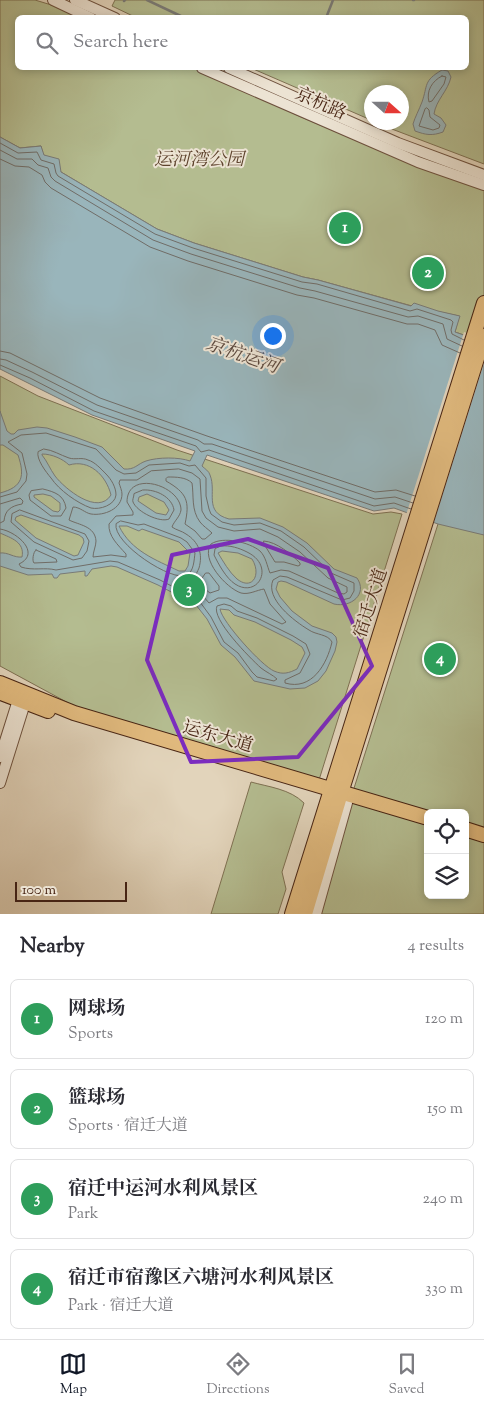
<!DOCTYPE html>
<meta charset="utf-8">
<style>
body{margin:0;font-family:"Sorts Mill Goudy","Noto Serif SC",serif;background:#f2f2f3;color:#2b2b33}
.controls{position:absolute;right:15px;bottom:15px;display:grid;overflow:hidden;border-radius:8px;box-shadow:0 2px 8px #0003}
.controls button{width:45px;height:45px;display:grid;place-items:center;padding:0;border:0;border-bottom:1px solid #e1e1e2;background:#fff;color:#2b2b33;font:25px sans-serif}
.compass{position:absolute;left:364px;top:85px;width:45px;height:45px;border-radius:50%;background:#fff;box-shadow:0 2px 8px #0003;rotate:111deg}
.scale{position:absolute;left:15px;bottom:12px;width:112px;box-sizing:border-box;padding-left:5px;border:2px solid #482514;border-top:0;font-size:14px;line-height:18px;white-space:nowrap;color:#482514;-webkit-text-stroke:4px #ece3d3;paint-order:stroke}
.you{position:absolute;left:272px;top:335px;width:18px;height:18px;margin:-12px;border:4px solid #fff;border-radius:50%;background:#1a73e8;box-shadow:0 0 0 8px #1a73e833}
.badge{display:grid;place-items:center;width:32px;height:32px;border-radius:50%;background:#111827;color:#fff;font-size:16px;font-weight:700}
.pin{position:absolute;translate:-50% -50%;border:2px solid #fff;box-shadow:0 1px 5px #0006}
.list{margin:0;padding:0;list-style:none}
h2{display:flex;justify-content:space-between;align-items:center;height:65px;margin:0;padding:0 20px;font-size:21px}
h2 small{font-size:16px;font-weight:400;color:#7c7c81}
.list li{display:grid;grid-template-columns:32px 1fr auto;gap:15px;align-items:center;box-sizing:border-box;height:80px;margin:0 10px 10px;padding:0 10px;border:1px solid #e1e1e2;border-radius:8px}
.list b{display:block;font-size:19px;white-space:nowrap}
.list p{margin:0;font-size:16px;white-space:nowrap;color:#7c7c81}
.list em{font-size:16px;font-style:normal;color:#7c7c81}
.icon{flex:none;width:28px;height:28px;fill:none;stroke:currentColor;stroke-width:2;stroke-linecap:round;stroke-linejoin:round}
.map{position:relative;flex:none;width:484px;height:914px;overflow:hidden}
.search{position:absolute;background:#fff;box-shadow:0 2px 8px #0003;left:15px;right:15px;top:15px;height:55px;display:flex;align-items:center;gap:12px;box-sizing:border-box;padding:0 18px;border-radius:8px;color:#7c7c81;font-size:19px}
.sheet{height:425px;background:#fff}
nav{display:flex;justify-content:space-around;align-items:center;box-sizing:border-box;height:70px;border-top:1px solid #e1e1e2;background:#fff;font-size:14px;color:#7c7c81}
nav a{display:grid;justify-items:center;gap:2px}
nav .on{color:#111827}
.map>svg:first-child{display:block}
</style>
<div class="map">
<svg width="484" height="914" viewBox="0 0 484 914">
<rect width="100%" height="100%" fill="#e2d4bb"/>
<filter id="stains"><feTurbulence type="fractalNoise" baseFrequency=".004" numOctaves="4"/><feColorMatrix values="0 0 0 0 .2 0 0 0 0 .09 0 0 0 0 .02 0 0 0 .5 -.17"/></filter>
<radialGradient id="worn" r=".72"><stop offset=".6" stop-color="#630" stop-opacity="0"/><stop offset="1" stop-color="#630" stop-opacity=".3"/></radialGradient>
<g fill="#b4bc90" stroke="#7e7052" fill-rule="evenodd">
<polygon points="0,0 35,0 68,10 84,17 18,18 18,68 195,68 299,116 404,161 484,188 484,342 455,332 459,316 412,306 318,280 303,277 194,243 157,229 61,172 43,155 41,146 20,148 0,137"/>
<polygon points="115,0 484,0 484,164 376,123 402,122 402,92 372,92 371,120 251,68 466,68 466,18 137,18 112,6"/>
<path d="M484,375V914H314L438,524ZM428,813H465V895H428Z"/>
<polygon points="0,376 38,396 177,450 373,514 391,512 402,514 319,780 72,705 0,666"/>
<path d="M251,782C269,787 290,789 304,803L282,872L286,889L278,914H211Z"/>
</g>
<g fill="#99b5bb" stroke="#797b78" fill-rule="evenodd">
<path d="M442,70L448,71L451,77C448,91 436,100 434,114L441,118L446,125L443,132C432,136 426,135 415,131L413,124C415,117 419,110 422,102C428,85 423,81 442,70Z"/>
<path d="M0,137L20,148L41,146L44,155L59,159L61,172L157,229L194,243L303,277L318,280L411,306L414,303L438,311L460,316L455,332L484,342V535L438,524L394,508L374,511L207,455L202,466C205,469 209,471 210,475C217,492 203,512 229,519L260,518L283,527L307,543L334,569L357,578C368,594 351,608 334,604L286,582L281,581L278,582L276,589L280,597L292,611L312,626L332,633L336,637L337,642L335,651L326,671L318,681L305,688L290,689L254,681L235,657L221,645L207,619L196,605L158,585L117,567L111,566L92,569L87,576H85V571L60,574L57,578H54L52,574L28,575L0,566V553C8,552 14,558 22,557C25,542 11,538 0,533V493C23,487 25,476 18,455L3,445H0V411L7,431L11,434H14L18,430L37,427L47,428L75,437L102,447L124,469C135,470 137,464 146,461C158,457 179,457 190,461L195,451L92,415L0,369ZM42,454C52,454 63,459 69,465C89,459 106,475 111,495C98,516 65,489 55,476C50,469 47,461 42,455ZM43,494L51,496L60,503V510L58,512L53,511L34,497V495ZM147,494L164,502L169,510L166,515L156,513L138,501L139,497ZM21,515L79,535L83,538L84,542L78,555L74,556L36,538L15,520L16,517ZM119,526H127L139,531L142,529L179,542L190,553L188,566L185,571H179C156,560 131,551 119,526ZM222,551L238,553L252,559C262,575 252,591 237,579C229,572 223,561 218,553ZM220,609L229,610L234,615L255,622L291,640L302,647L305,653L297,669C289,673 283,675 274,671C262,666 222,622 220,609Z"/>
</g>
<polygon fill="#e2d4bb" points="464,332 484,339 484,363 433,525 406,515"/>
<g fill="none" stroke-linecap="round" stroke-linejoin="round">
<g stroke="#706d68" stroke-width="1">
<path d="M442,76L446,77L444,84L432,101L429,102C426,91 432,81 442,76Z"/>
<polygon points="427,108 429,110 430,117 440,125 439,128 433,130 419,126 425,109"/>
<polyline points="0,143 18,153 37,152 41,160 54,164 56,173 58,176 155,234 193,248 302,282 317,284 410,311 417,309 451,320 453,322 451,330 452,334 464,340"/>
<polyline points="0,150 17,159 32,159 38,165 48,168 51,177 55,181 153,240 191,254 300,288 315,291 408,317 418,316 443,324 447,339 462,346"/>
<polyline points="0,159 15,166 29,167 42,175 45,182 51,188 150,247 188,261 297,295 314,298 407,324 418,324 435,330 442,345 460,353"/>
<polyline points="0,351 10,353 100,398 207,436 375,492 396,490 415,496"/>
<polyline points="0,359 6,360 32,372 97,405 198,440 204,444 212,444 375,499 395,497 413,503"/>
<polyline points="0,365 30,378 94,411 196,446 201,452 209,450 374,506 394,503 411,509"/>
<path d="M44,449C53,450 60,455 69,458C75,460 82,457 88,460C95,462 101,469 106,474C111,479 116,487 116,495C115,505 100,510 91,508C77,503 59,490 51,478C46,472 36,459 38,452Z"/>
<path d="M179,469L192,473L200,479L202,511L206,518L218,527L234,531L260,529L278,537L300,552L328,578L347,587V592L344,594L338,593L289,571L281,570L270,573C267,566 266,557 260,551C249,542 223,536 211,544C200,559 226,588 241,593C249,595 257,590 264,589L270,604L286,622L282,624L227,598H218L209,603L203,596L185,585L186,582C193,580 196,575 199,568C203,554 199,542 186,534C182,531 176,530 172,527C174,521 180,517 181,510C181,485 127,469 127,502L133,512V515L116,516L109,524C108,536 118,545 126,554V557L111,555L93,557C93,552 96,546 96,541C95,526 79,525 69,520L73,507C80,507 85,513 91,514C104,516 122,509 122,494C122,491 120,486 119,483L120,480H137L151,471Z"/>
<path d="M168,477C176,477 186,477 192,483C194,496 191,510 200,522C203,526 208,529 212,533L205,539H202L195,531L185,524C190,501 187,493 166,481V479Z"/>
<path d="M43,489C55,492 64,495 66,508L61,516H51L30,500L29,495L31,491Z"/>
<path d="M143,490C156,489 172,497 174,510L169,519C160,523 137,512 133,502C132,500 134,497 134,494Z"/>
<path d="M0,497L17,492L26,481L27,474L22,453L8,442L21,435L46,433L96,449L116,470L124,474L136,473L149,465L180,463L189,466L195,465L206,478V496L209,509L211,514L222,522L234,525L260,523L281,531L304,547L331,573L354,583V591L350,598L342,600L287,577L280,576L273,580C265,599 294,621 309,630C316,635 328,634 332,642C327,664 312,691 285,683V680L300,673L310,654L306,644L293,636L257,618L237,611L231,606L224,604L217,606C211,619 250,658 261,668C266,672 273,675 277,679L274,681L257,677L252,672L238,653L224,642L211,617L200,602L189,595L160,580L118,562L110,561L56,570C45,567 33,571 21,567L19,564C42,553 16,531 0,529"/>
<path d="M0,504L20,498L23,501L22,504C11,506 5,510 4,521L0,523"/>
<polygon points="20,510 85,534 89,541 87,551 82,558 73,560 34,542 11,522 12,514"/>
<path d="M121,521L138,525L144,524L181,538L187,542L195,553C194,560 194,571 187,575C173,583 112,543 116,524Z"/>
<path d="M264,541C277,542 291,554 300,563V565L298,566L284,562H275L264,544Z"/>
<path d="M221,546C230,545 239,548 247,552C276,566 258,599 235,584C226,578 219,565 214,555L215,549Z"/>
<path d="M36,550L56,559L57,562L34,563C32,561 33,552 36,550Z"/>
<polygon points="206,573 209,573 219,586 219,590 210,593 200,585 199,583"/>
</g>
<g stroke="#797b78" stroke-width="2.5">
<polyline points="147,0 185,18"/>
<polyline points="413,0 414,0"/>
<polyline points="124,1 125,0"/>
<polyline points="326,18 333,0"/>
</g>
<g stroke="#6e513e" stroke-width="12">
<g id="minor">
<polyline points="53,0 91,18"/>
<polyline points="75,0 115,18"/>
<polyline points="202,68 418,162 484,185"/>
<polyline points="229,68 398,143 484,175"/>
<polyline points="0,757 18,700"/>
<polyline points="0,783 25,703"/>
<polyline points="316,914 347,803"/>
</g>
</g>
<g stroke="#482514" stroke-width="16">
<g id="major">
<polyline points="0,683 74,713 428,818"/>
<polyline points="1,693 48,711"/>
<polyline points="465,829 484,835"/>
<polyline points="292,914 484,303"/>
<polyline points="305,914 341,793 484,336"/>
</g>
</g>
<use href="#minor" stroke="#ece3d3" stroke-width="10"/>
<use href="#major" stroke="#e1ba7e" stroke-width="14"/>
</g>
<path fill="none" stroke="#7b2cbf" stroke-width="4" stroke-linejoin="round" d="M248,539L328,568L372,666L298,757L191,762L147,660L172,555Z"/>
<g text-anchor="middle" stroke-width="4" stroke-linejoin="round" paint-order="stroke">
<g font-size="18" fill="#482514" stroke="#ece3d3">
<text transform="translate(321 103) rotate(24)" y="6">京杭路</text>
<text transform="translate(370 603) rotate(-72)" y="6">宿迁大道</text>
<text transform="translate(218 736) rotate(16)" y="6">运东大道</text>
</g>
<g font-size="18" font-style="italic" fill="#5e432d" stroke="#ece3d3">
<text x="199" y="165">运河湾公园</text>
</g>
<g font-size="19" font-style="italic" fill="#5c493e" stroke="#ece3d3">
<text transform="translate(243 354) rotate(19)" y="7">京杭运河</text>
</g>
</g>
<rect width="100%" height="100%" filter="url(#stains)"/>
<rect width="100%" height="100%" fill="url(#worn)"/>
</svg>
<div class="controls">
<button><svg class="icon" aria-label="locate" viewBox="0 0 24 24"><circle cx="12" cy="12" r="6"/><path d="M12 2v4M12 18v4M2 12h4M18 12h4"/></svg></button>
<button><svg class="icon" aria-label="layers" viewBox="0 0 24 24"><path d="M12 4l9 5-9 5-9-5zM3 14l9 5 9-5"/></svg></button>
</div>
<svg class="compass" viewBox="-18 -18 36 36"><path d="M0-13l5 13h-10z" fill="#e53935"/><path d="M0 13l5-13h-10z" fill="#7c7c81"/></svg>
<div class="scale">100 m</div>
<div class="you"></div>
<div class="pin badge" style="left:345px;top:228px;background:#2e9e5b">1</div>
<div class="pin badge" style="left:428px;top:273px;background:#2e9e5b">2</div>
<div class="pin badge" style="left:189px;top:590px;background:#2e9e5b">3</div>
<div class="pin badge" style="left:440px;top:659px;background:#2e9e5b">4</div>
<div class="search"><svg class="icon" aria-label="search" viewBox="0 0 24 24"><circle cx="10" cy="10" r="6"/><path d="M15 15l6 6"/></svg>Search here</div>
</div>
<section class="sheet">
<h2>Nearby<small>4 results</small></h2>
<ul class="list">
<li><span class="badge" style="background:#2e9e5b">1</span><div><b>网球场</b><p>Sports</p></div><em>120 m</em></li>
<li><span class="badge" style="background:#2e9e5b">2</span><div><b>篮球场</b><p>Sports · 宿迁大道</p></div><em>150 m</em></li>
<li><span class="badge" style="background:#2e9e5b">3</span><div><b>宿迁中运河水利风景区</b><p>Park</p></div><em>240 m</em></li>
<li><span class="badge" style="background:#2e9e5b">4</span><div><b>宿迁市宿豫区六塘河水利风景区</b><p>Park · 宿迁大道</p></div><em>330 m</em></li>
</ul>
</section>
<nav>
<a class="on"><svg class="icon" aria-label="map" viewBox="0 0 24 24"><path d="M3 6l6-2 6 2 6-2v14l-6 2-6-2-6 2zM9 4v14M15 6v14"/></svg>Map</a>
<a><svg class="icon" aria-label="directions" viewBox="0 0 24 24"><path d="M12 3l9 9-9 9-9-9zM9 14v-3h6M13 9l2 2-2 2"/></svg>Directions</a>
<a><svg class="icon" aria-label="saved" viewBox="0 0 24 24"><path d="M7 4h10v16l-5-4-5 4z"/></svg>Saved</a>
</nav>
